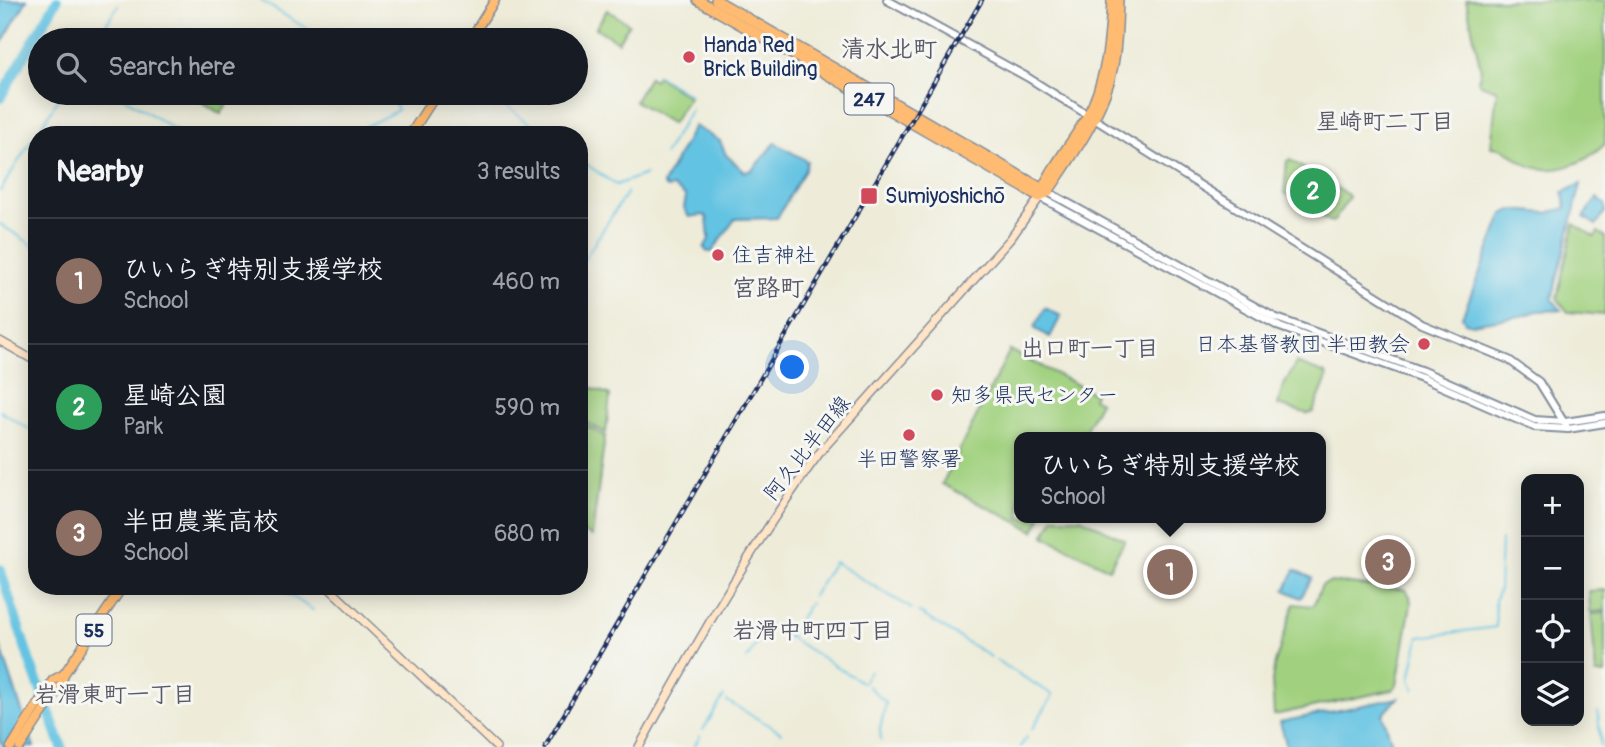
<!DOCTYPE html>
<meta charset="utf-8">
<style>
body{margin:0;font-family:Pangolin,"Klee One",sans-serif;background:#20242c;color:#f1f3f6}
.controls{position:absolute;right:21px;bottom:21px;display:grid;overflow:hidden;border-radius:14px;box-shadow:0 4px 18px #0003}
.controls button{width:63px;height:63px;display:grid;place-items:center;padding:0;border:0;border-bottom:2px solid #363941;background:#171b24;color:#f1f3f6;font:35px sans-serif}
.you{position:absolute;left:793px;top:368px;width:24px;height:24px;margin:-18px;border:5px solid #fff;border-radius:50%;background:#1a73e8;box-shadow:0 0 0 10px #1a73e833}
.badge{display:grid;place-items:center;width:46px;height:46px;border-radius:50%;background:#ea580c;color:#fff;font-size:23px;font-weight:700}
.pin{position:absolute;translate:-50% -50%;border:4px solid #fff;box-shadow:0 2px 7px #0006}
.popup{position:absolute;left:1014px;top:432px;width:312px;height:91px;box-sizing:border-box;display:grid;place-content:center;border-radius:14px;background:#171b24;filter:drop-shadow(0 2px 5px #0005);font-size:23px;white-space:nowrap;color:#9ea1a6}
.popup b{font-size:26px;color:#f1f3f6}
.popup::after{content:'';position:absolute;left:50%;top:100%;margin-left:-14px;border:14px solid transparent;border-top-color:#171b24}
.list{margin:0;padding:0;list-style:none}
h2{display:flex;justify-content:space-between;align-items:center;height:91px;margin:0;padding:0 28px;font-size:30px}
h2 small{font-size:23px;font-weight:400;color:#9ea1a6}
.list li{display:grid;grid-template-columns:46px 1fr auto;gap:21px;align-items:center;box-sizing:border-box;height:126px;padding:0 28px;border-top:2px solid #363941}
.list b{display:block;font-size:26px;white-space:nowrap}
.list p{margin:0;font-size:23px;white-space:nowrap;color:#9ea1a6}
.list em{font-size:23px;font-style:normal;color:#9ea1a6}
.icon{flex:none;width:38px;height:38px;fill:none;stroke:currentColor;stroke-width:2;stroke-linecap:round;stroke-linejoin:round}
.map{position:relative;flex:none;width:1605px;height:747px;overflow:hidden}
.search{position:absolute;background:#171b24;box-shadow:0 4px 18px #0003;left:28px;top:28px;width:560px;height:77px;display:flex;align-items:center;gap:18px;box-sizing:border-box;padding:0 24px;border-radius:38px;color:#9ea1a6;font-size:26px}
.panel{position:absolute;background:#171b24;box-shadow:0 4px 18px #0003;left:28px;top:126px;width:560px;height:469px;border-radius:28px}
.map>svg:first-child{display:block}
</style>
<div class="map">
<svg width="1605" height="747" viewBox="0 0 1605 747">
<rect width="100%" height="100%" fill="#f6f6f2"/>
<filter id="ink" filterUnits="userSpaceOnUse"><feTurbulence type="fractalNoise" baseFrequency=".0143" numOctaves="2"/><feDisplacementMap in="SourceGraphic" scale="14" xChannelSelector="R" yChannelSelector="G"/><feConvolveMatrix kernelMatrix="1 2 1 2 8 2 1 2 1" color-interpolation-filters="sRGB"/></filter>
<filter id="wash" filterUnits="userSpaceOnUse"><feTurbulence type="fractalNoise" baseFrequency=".00686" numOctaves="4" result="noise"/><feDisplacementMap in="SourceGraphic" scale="28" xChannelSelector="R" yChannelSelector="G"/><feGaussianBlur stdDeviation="1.57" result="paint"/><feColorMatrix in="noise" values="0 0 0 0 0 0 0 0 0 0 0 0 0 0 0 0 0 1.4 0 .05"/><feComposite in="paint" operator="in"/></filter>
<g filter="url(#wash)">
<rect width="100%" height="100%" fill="#eeecd9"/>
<g fill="#a1d17f" stroke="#5e806e" stroke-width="2">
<path d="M1466,0H1605V144C1584,165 1548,179 1520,161C1510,154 1505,147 1491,147L1497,90L1480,84L1478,81L1481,70Z"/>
<polygon points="607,10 629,24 618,42 596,28"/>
<polygon points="657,76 689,97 672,124 635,101 649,77 654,80"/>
<polygon points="188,93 234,93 221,114"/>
<polygon points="1290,160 1348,195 1349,197 1334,221 1331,222 1284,193 1287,161"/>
<polygon points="1574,224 1595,237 1598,232 1605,237 1605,315 1568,312 1557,298"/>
<polygon points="1010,350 1095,394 1093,398 1100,402 1082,437 1020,437 1020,518 1041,518 1034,531 942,484"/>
<polygon points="1296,363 1326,374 1327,378 1313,412 1308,414 1278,405 1282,389"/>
<polygon points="579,383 610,395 606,433 579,419"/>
<polygon points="579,422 605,436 592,536 579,530"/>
<polygon points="1054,518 1081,518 1125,540 1109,569 1044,536"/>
<polygon points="1330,582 1406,590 1410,596 1411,604 1397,685 1392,690 1274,715 1272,681 1275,663 1294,604 1313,606 1322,585"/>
<polygon points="1605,590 1605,611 1590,612 1589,591"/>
<polygon points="1605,613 1605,674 1596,674 1591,614"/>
</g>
<g fill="#64c3e2" stroke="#4079a0" stroke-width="2">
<polygon points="0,0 27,0 0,46"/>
<polygon points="694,126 720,141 726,155 745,172 752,170 775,143 807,161 805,170 777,218 735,219 712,252 708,252 704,248 709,239 707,217 703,215 689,217 684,208 686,196 673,187 666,188 663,184"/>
<polygon points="1581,184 1552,299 1561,310 1537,311 1526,315 1472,324 1465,322 1462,317 1503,214 1512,210 1547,213 1566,208 1563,192"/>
<polygon points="1597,198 1605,204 1605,212 1596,225 1584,217"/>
<polygon points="1045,308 1061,316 1050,337 1034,328"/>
<polygon points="1295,570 1312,578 1301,598 1285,590"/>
<polygon points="0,645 34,747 3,747 0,739"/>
<polygon points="1398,698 1383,715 1393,747 1287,747 1280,722"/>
</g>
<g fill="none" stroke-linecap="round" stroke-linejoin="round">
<g stroke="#64c3e2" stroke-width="2">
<polyline points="260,0 325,40"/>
<polyline points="96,40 118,6"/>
<polyline points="657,75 690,95"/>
<polyline points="117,93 183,135"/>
<polyline points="504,105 546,135"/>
<polyline points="38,132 62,93"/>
<polyline points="349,135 398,110 389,93"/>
<polyline points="664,155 691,109"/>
<polyline points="579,159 616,185 646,174"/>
<polyline points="0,191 33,138"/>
<polyline points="0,224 37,248"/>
<polyline points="583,261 627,192"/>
<polyline points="0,411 37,434"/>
<polyline points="275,586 313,610"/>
<polyline points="813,596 834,562 912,609"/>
<polyline points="918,612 991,657"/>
<polyline points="788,637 810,603"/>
<polyline points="747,659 768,624 863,683 870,671"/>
<polyline points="996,660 1053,695 1032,729"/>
<polyline points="868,686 886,703 880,729 881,740"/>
<polyline points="1414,690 1410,679 1419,637 1496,627 1495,599 1499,590 1501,540"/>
<polyline points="727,701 782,733"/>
<polyline points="1598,712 1601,747"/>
<polyline points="703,730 724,696"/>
<polyline points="694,747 700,736"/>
<polyline points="1020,747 1027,737"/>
</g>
<g stroke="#64c3e2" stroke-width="10">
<polyline points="0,98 57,0"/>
<polyline points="0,569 30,662 62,747"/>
</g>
</g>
</g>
<g filter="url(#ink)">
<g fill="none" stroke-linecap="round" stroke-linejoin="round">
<g stroke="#848e9c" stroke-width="10">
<g id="tertiary">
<polyline points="887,0 1027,77 1422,324 1509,360 1539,382 1568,429"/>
<polyline points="1048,192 1274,317 1423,371 1535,420 1565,422 1605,416"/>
<polyline points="1040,197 1280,327 1422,378 1534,427 1568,429 1605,423"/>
</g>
</g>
<g stroke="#848e9c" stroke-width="10">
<g id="secondary">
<polyline points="0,341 37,362"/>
<polyline points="327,586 496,747"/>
<path d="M639,747C695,646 752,544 821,451L1011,238L1040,197"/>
</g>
</g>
<g stroke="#848e9c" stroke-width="11">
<g id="primary">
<polyline points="470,40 495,0"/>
<polyline points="410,135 437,93"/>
<polyline points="11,747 53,680 64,674"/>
<polyline points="20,747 62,683 64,674 123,586"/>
</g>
</g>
<g stroke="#848e9c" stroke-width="12">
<g id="trunk">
<polyline points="698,0 1040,197"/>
<polyline points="716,0 1048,192"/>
<path d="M1041,192C1052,166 1073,142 1087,117C1107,80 1110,41 1112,0"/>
<path d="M1045,194L1048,192C1071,157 1097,122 1109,82C1117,55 1117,27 1118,0"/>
</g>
</g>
<use href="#tertiary" stroke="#fff" stroke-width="6"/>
<use href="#secondary" stroke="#ffe4c6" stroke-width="7"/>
<use href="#primary" stroke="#febb71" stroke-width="8"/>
<use href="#trunk" stroke="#febb71" stroke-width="9"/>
<g stroke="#1b2f5e" stroke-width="4.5">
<polyline id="rail" points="545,747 982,0"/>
</g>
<use href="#rail" stroke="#f6f6f2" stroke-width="2" stroke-dasharray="5" stroke-linecap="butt"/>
</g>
</g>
<g fill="#d1495b" stroke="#f6f6f2" stroke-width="2.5">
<circle cx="689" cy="57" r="7"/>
<rect x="860" y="187" width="18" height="18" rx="3.5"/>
<circle cx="718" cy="255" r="7"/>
<circle cx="1424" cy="344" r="7"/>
<circle cx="937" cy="395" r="7"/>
<circle cx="909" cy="435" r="7"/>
</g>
<g text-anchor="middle" stroke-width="6" stroke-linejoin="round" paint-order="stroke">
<g fill="#f6f6f2" stroke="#5d6b8a" stroke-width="2">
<rect x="844.5" y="83.5" width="49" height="31" rx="5"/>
<rect x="76.5" y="614.5" width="35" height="31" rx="5"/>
</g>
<g font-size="19" font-weight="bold" fill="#1b2f5e">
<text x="869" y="106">247</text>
<text x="94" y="637">55</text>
</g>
<g font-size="21" fill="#1b2f5e" stroke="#f6f6f2" text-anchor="start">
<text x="703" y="52">Handa Red<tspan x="703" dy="24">Brick Building</tspan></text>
<text x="885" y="203">Sumiyoshichō</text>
<text x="732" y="262">住吉神社</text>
<text x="1410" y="351" text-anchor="end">日本基督教団 半田教会</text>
<text x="951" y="402">知多県民センター</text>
<text x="909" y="466" text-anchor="middle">半田警察署</text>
</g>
<g font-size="21" fill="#1b2f5e" stroke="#f6f6f2">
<text transform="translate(807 448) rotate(-52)" y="7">阿久比半田線</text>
</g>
<g font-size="23" font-weight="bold" fill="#5a5967" stroke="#f6f6f2">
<text x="1385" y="129">星崎町二丁目</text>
<text x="1090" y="356">出口町一丁目</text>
<text x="813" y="638">岩滑中町四丁目</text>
<text x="115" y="702">岩滑東町一丁目</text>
</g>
<g font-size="24" font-weight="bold" fill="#5a5967" stroke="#f6f6f2">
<text x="889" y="57">清水北町</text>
<text x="768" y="296">宮路町</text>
</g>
</g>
</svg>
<div class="controls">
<button>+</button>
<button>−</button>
<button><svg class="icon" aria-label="locate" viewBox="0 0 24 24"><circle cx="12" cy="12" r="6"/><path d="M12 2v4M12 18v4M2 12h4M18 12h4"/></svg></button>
<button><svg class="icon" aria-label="layers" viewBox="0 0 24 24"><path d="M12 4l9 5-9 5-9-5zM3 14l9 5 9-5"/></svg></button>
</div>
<div class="you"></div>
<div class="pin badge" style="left:1170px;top:572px;background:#8d6e63">1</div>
<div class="popup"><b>ひいらぎ特別支援学校</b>School</div>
<div class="pin badge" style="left:1313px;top:191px;background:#2e9e5b">2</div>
<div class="pin badge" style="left:1388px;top:562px;background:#8d6e63">3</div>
<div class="search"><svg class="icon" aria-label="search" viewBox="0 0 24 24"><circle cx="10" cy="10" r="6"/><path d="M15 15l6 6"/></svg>Search here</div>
<section class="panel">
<h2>Nearby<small>3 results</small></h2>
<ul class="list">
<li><span class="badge" style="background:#8d6e63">1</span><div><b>ひいらぎ特別支援学校</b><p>School</p></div><em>460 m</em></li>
<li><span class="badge" style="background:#2e9e5b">2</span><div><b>星崎公園</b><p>Park</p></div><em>590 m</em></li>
<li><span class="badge" style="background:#8d6e63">3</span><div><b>半田農業高校</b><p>School</p></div><em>680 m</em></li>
</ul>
</section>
</div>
